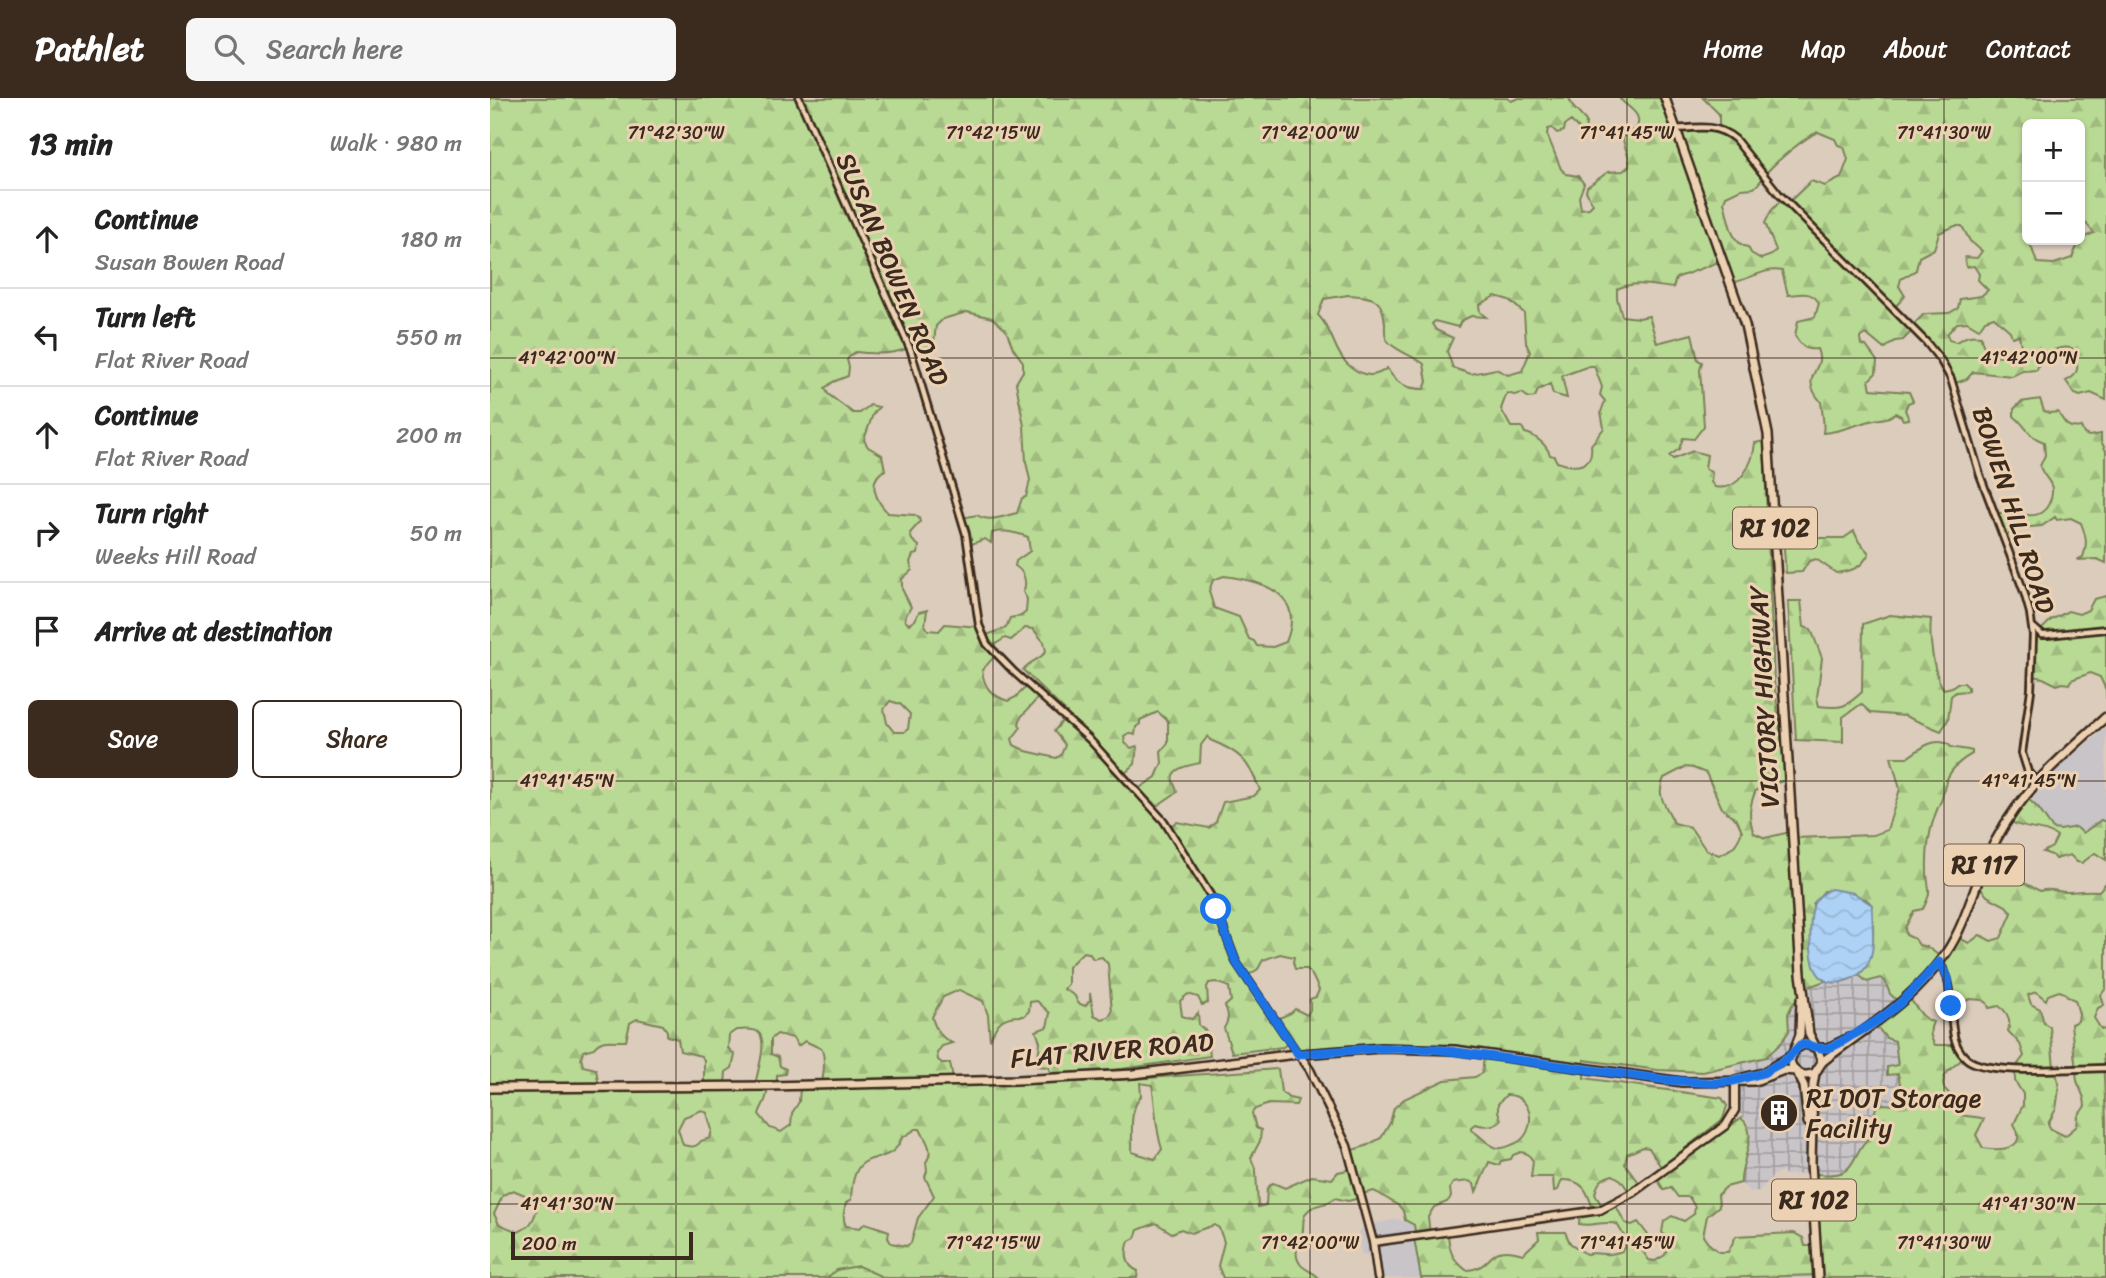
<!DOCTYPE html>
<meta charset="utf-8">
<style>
body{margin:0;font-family:Sriracha,sans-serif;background:#f6f6f6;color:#222}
.controls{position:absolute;right:21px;top:21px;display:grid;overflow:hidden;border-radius:10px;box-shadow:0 2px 5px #0004}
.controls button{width:63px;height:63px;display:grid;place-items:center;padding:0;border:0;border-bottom:2px solid #e0e0e0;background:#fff;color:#222;font:35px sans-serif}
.scale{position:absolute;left:21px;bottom:18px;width:182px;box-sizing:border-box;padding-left:7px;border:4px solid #3b2a1e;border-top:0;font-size:19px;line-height:24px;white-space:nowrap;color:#3b2a1e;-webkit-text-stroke:5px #ecd2b3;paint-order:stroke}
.stop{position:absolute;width:21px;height:21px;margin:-16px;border:5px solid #1a73e8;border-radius:50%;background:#fff}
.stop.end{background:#1a73e8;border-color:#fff;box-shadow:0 2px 7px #0008}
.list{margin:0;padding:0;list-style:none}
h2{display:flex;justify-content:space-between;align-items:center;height:91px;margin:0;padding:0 28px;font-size:30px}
h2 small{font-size:23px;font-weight:400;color:#767676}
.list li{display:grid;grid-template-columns:46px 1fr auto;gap:21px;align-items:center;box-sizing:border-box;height:98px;padding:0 28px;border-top:2px solid #e0e0e0}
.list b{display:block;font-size:26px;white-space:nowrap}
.list p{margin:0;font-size:23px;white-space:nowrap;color:#767676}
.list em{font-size:23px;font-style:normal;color:#767676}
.actions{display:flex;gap:14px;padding:21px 28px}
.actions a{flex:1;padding:16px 0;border:2px solid #3b2a1e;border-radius:10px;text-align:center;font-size:24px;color:#3b2a1e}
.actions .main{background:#3b2a1e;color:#fff}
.icon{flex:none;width:38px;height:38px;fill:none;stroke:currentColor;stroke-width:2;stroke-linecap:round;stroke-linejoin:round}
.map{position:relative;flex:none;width:1616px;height:1180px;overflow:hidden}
header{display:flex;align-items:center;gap:42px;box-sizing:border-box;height:98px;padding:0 35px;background:#3b2a1e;color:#fff}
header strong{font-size:33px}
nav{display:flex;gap:38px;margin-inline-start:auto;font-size:24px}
.search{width:490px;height:63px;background:#f6f6f6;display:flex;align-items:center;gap:18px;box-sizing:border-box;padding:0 24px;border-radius:10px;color:#767676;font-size:26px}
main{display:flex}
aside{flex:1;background:#fff}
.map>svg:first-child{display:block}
</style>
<header>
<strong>Pathlet</strong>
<div class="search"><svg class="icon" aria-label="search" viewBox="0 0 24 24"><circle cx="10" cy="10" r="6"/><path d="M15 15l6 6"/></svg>Search here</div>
<nav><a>Home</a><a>Map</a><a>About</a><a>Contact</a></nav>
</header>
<main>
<aside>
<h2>13 min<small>Walk · 980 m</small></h2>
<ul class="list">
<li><svg class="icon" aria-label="ahead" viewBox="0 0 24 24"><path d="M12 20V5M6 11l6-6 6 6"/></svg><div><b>Continue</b><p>Susan Bowen Road</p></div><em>180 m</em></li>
<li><svg class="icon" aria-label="left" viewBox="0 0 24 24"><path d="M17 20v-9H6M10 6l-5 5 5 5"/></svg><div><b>Turn left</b><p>Flat River Road</p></div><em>550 m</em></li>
<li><svg class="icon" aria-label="ahead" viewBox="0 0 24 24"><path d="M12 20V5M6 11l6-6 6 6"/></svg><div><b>Continue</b><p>Flat River Road</p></div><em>200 m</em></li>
<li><svg class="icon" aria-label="right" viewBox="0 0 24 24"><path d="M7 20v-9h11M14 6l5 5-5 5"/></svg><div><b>Turn right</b><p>Weeks Hill Road</p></div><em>50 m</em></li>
<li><svg class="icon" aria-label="arrive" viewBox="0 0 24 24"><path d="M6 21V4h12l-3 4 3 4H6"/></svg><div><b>Arrive at destination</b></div></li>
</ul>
<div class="actions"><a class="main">Save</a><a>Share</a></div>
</aside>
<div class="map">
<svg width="1616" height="1180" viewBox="0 0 1616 1180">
<defs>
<pattern id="industrial-grid" width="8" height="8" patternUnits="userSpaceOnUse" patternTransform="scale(1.75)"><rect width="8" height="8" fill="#c9c4c7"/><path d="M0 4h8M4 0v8" fill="none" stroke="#a49fa1"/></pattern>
<pattern id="forest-firs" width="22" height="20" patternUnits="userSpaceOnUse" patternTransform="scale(1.75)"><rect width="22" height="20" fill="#b9da94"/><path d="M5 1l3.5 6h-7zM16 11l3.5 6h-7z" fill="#a0bb7f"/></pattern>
<pattern id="wetland-marsh" width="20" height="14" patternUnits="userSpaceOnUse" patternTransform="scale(1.75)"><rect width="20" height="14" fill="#b9da94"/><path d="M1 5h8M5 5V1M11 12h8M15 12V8" fill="none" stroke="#a0bb7f"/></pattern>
<pattern id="water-waves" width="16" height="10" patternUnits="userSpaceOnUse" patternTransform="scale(1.75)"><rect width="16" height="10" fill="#add2f6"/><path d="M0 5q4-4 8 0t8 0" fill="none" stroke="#96b4d2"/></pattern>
</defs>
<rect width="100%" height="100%" fill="#dcccbc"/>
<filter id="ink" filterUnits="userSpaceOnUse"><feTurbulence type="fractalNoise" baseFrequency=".0143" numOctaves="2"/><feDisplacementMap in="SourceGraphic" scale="14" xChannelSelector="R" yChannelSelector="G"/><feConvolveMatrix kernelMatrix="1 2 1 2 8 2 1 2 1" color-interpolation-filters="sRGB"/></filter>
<g filter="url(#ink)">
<g fill="#c9c4c7">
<polygon points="1616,629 1616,736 1574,739 1534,711 1569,669"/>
<polygon points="907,1121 924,1127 931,1180 888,1180 886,1160 871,1155 868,1134 875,1128"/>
<polygon points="1265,1177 1329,1177 1329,1180 1224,1180"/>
</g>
<polygon fill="url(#industrial-grid)" points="1369,877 1377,884 1390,880 1395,883 1411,906 1403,941 1405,943 1408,967 1397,969 1398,977 1409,976 1411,991 1405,1007 1393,1006 1385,1012 1379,1040 1372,1045 1366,1062 1356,1072 1345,1077 1322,1075 1296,1077 1293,1073 1285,1076 1269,1093 1260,1094 1251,1085 1250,1074 1261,1037 1258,1025 1245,1010 1246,967 1276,959 1299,933 1298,916 1318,889 1335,883 1346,885"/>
<g fill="url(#forest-firs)" stroke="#7a8259" stroke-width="2" fill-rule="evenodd">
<path d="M0,0H1017L1021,3L1029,0H1079L1083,9L1096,23L1095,37L1081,23L1075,27L1074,33L1067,35L1062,30L1058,31L1057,36L1071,71L1076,76L1088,78L1094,86L1089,99L1091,111L1099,110L1103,106L1096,93L1097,89L1118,74L1133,73L1139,68C1141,57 1133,50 1133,39L1138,33L1146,32C1154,15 1139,11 1129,0H1176L1187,29H1229V16L1213,0H1616V302L1601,295L1590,298L1585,296L1576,283C1592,276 1588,265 1582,250C1567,247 1549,257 1547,272L1532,273L1522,278L1483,274L1477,281L1463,286L1452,262L1424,231L1413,242L1405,243L1394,251L1376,236L1370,240L1371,247L1376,248L1387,263L1386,275L1379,282L1381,291L1419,294L1423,303L1418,305L1415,312L1419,321L1413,322L1411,318L1405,315C1397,322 1393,320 1384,322C1366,326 1351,334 1333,335C1335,325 1332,315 1331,304C1307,276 1337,274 1327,251C1315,253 1311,247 1305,238L1308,223L1325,219L1329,205C1322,192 1310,196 1298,197L1292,173C1275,169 1259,182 1241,185L1231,163L1186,180L1183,190C1164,188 1145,182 1127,191V200L1132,218L1149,220L1159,218L1167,245L1202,236L1208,262L1212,264L1210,272L1214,328L1204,341L1193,340L1189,351L1179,358L1183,361L1203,353L1217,357L1215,370L1222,375L1221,384L1225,389C1249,394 1263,366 1265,345L1274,343L1284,583L1296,682L1266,692C1259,708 1258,719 1264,735L1275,740L1304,733L1303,818L1305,740L1383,737L1397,732L1410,691L1401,659H1418C1428,653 1441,640 1455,645C1464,648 1455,648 1465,650C1472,651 1476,651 1482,653V656C1469,663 1459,672 1455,687C1453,692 1453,699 1451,703C1440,725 1436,749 1437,775C1438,794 1443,791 1433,811L1424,813L1415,830L1416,837L1425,841L1429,847L1437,849L1451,859L1467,839L1479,845L1490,837L1501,843L1511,840L1522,815L1516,808L1497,798L1488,786L1496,766L1550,793C1561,789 1568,795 1579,794C1590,793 1598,792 1609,793L1616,785V890L1611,897L1614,907L1608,910L1604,920L1611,931L1616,932V956L1613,957L1616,1024V1180H1329V1177L1224,1180H931L924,1140L926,1139L924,1127L915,1122L913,1113L909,1108L888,1095L884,1093L871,1096L870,1100L858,1103L845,1100C837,1107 827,1106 820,1111C810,1118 815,1128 812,1137C809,1148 802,1155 811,1167C815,1172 824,1174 829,1180H733L728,1168L734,1144L729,1130L724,1127L701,1135L691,1131L682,1135L666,1125L648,1132L645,1140L639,1143C635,1154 635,1168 648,1173L647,1180H0ZM1537,26H1590V124H1595L1604,135L1590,141L1582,160L1564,166L1547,165L1536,133ZM1328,34L1345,41L1348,47L1354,49L1358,61L1351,80L1335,88L1321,83L1298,105L1293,100L1281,113L1275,125L1286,152L1282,157L1271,161L1261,155L1258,149C1240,146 1239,120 1234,104L1236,98L1251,91L1264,90C1271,84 1273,79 1278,73C1289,61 1314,40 1328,34ZM1465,128H1472L1480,143L1492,153L1487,160L1475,159L1476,169L1484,168L1489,176L1488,182L1498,192L1491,198L1470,201L1468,210L1459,215L1434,216L1422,228L1404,210L1415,198L1409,188L1411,181L1426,172L1429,159L1444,151L1449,135ZM858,197C881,199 893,198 895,226C895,231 894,238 897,242C902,251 925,259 934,266L937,284L934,291C917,291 906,286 897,270C889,277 881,279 871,275C842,262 847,236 828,217L834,201ZM1005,198L1019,202L1034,215L1036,245L1040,254L1032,273L1018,277L1006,271L981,276L963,270L957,253L963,240L946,232L942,226L945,223L968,229L971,223L981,218L996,219L990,214L989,207ZM477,214L502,220L516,232L523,250L533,264V273L526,285L534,328L536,364L540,382L536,399L532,400L527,415C514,418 499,425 487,417L472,420L479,447L495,441L501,445L502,435C512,431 528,435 538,439L540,453L526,463L525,468C534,473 538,485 533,494L537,501L536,514L531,518L520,520L516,530L494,538L490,529L455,526L449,533L438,532L435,527L437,512L429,514L425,522L419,526L415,523L416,517L421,509L412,491V481L422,472L420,464L423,457L428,456L429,448L422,442L420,435L430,424L429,420L425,417L398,415C386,403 376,382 395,372L392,357L378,349L374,342L383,316L389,309L380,307L370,315H363L338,296L335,290L343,284L358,278L359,269L357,262C359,259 361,256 366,254C368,254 375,255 378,255C391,256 407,255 419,250L421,252L441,248L444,244L446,228L453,221ZM1504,219L1520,233L1522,239L1529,237L1531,248L1523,256L1515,255L1510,258C1500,257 1491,249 1491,238C1480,236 1475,239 1466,244L1459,242L1457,236L1467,225L1477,224L1489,231L1495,222ZM1099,268H1104L1112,289L1110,297L1115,303L1111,314L1114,330L1101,347C1104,371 1084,370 1067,364L1064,358L1060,357C1057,347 1045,337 1035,335L1032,329H1021L1011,311L1017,295L1024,297L1032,295L1039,300L1045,299L1048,292L1060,286L1063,296L1077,300L1072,278ZM734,478C772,483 816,495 796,544L783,549L767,548L764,543L759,541L749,519L724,510L719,493L723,482ZM535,530L543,531L554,544L556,553C551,562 540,562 533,572L577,615L575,620L564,633L575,647L571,657L566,660L536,653L524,647L522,641L531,629L529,626L531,619L548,600L537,588L526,599L518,603C501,597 494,590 492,572L506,557L501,549L515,540L521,542ZM400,603L410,606L420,616L418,631L414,634H404L397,625L394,611ZM668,614L678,623V645L671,653L672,665L666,679L648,691L634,676L645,666L647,648L641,650L635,645L634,638L639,635L645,637L646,629L650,626V622ZM718,638L720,642C750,654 758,662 770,692L764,698L733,704L726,724L719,730L687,724L679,729L664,710L687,694C687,690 684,687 683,683C679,670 701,667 710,665L711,647ZM1195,669L1203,670L1216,675L1232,710L1247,722L1252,733C1247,747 1243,751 1229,757L1216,752L1200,729L1184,725C1177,708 1165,699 1174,680ZM1334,793L1376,801L1382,807C1383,831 1388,858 1369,877L1377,884L1390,880L1395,883L1400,896L1411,906L1387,929L1396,940L1405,943L1408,967L1397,969V977L1408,976L1411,991L1405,1007L1393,1006L1386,1009L1379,1040C1365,1050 1366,1073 1346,1076C1339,1077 1331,1076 1324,1076L1327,1148H1315L1313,1140L1304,1135L1246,1138L1238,1154H1229L1218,1145L1213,1138L1217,1118L1229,1108L1228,1097L1236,1089L1251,1085C1249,1064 1271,1036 1251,1020L1167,1081L1174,1092L1181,1090L1188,1099H1199L1205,1109L1204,1116L1194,1123L1182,1118L1174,1123L1172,1134L1179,1145L1175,1157L1165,1163L1159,1162L1149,1148L1151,1142L1158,1137L1148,1124L1142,1127L1135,1125L1125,1106L1113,1110L1105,1096C1108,1084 1111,1080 1123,1077L1131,1082L1140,1095L1151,1087L1135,1066L1137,1056L1153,1049L1159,1050L1171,1069L1233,1021L1237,1008L1232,1000L1094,980V962L1168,972L1213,974L1276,959L1291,945L1299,933L1298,916L1302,907L1318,889L1335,883L1324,868L1321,845L1323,806ZM593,854L599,855L603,861L612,859L618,866L622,914L619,919L612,921L604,917L600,895V902L595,908L588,905L585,898L574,891L578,886V869ZM790,856L804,859L803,864L805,871H817L823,879L829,892L826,899L820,901V912L817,917L805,911L801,915L787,921L757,878L768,871L773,862ZM1449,865L1460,888L1461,905L1474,904L1480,901L1492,902L1497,905L1499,910L1509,908C1518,914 1521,923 1518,933L1530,946L1534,958L1525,970V983L1533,996V1007L1524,1026C1539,1052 1510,1053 1493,1050L1486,1037L1494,1021C1486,1017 1473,1020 1467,1015C1462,1010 1465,1004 1462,999C1461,998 1455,991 1454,990C1449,976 1466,967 1475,959L1466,947H1445C1440,940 1439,932 1443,924C1432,921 1427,909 1419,900ZM726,884L739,889L741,903L735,908C739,916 739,922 734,930L742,955L793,949L798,945L811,958L828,956L940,953L994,959L992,975L985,979L955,982L914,1001L904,1010L900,1025L891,1040L876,1048L859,1053L863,1071L848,1074L842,1081L822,1078L795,1090L783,1085L777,1090L776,1107L768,1109L766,1073L761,1060L770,1043L771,1032L766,1030L762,1015L765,1011L779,1006L806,1007L808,1002L799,1000L791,994L788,971L614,983L464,986L460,965H452L448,962L447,955L452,948L462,945C451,940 445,931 442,919L453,899L469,892L493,903L498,917L500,942C507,923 513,917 534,918L539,913L540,904L547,903L560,915L557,929L546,933L550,944L547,968L559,969L560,976L632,971L720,958L717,934L709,927L708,915L702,921L692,918L690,903L698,896L708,899L712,907L718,905L717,889L719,885ZM1569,893L1575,895L1578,899L1585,902L1589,916L1588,923L1581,926L1587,983L1594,1000L1595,1008L1588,1018L1587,1028L1575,1038L1561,1031L1558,1026L1566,1011L1569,991L1566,971L1564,969L1560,929L1554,925L1550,911L1541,906L1538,897L1546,894L1556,902L1558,897ZM147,921L173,927L177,933V938L188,941L190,953L211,958L214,962V989H109L106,971L93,968L91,960L93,953L104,950C112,939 124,944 136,943L140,925ZM246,932C253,932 263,930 268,934C279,943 266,977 265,988L235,987L236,974L242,970L245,957L238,950L239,937ZM287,936L303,940L308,948L315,943L332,951C336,965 333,974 332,988L310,989L309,1004L302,1015L301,1027L291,1034L280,1030L269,1016C273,1004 277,1004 278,989L287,988V977L295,976L296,971L290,968L288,959L281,956V941ZM650,985L662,987C666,1008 665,1031 672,1051L665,1061L642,1054C643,1035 638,1013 651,998ZM1016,997C1045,996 1048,1037 1024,1046C1019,1048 1013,1051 1008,1050C997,1048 991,1037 981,1032V1029L985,1026C995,1029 1004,1029 1011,1022L1008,1013V1006ZM212,1012L217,1015L222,1032L220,1040L211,1043C206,1050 201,1049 193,1047L188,1031L194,1019ZM426,1031H430C435,1042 445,1052 436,1064L437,1073L435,1079L444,1098L428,1120L421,1145L416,1148L401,1145L398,1140L399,1133L375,1125L370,1130L356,1128C352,1120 354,1113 356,1105L361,1102C363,1039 398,1076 412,1040ZM1031,1054L1038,1056L1043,1063L1041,1079H1063L1064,1093L1068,1092L1072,1082C1094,1081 1098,1095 1104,1114L1090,1116L1089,1126C1102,1129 1114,1122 1127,1126L1137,1143L1132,1153C1113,1160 1112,1153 1096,1156L1080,1145L1075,1134H1048L1049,1141L1033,1156C994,1144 1006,1171 976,1172C962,1161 959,1153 958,1135L940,1137L938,1119L944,1109L957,1104L961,1099L960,1090L963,1085L979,1083L984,1086L986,1094L999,1064L1009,1067L1011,1063L1021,1061L1023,1057ZM23,1092L42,1100L47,1111C43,1124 40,1129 28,1134L9,1126L4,1116L13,1097Z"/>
<path d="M1550,301L1554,313L1559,315L1568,314C1574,324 1577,332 1591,329L1594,336L1599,338L1611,336V343L1616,353V465L1607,461L1587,462L1593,459C1598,446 1596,438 1591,425L1581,420L1567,422L1565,419L1552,428L1528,430L1514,439L1506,416C1523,409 1550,430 1560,403C1562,399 1563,391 1561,387C1558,380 1552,376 1550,368L1555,357L1554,344C1535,337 1538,329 1524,318V311L1531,304Z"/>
<path d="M1364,433L1369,444L1379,455C1372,470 1362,473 1346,475L1326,461L1319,463L1312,474L1296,475L1293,440H1354Z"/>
<polygon points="1616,498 1616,601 1616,592 1610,579 1600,575 1581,582 1579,586 1573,585 1567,587 1553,580 1543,578 1543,531 1550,533 1561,522 1578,513 1589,516 1598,512 1604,501"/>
<path d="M1298,503H1311L1314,529L1321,531L1332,560L1327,600L1329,608C1352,611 1356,609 1372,594L1373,526L1400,517L1441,521C1439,538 1443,578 1454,591L1462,589L1467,585H1474L1478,589V593L1466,594L1461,598L1458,622L1451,633L1415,618L1381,615L1371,606L1353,619V644L1306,642Z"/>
<path d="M1535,698L1548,710L1563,731L1570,732L1586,729L1593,735L1611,722L1616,724V762L1605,755L1592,765L1587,764L1580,757L1565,761L1562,757L1553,754L1562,749L1567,739C1556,729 1535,733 1519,723Z"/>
</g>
<polygon fill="url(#wetland-marsh)" stroke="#7a8259" stroke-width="2" points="368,1168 395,1180 337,1180 346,1172"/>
<path fill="url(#water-waves)" stroke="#7f8fa0" stroke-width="2" d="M1341,791L1364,795L1382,807C1382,839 1392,875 1351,884C1341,886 1332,883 1327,874C1319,861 1319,824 1323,809C1324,802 1334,793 1341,791Z"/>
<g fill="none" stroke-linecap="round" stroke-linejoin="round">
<g stroke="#3b2a1e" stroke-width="10">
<g id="minor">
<polyline points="309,0 421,253 476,436 489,527 497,546 524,574 599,641 674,723 722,800 746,864 808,956"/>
<path d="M1187,31C1209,29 1227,26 1245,41L1289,96L1436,244L1451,263L1461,281L1490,377L1534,494L1540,515L1543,537L1541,592L1532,655L1538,674L1547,684"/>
<polyline points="1543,529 1552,537 1557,537 1616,531"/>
<path d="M1449,865C1465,885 1459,909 1463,932C1464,943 1469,954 1477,961C1498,978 1586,970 1616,970"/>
</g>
</g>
<g stroke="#3b2a1e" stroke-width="11">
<g id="tertiary">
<polyline points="809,956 820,972 857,1048 883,1144 888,1180"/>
<polyline points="883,1144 1110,1112 1142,1095 1236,1027 1245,1012 1245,983"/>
</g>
</g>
<g stroke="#3b2a1e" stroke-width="12">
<g id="secondary">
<polyline points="1245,982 1273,975 1301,958"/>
<polyline points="0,990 280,988 527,982 644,976 798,957 891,950 965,952 1192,984 1265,983 1294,972 1305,973"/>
</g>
</g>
<g stroke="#3b2a1e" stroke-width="12">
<g id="primary">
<polyline points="1175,0 1255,227 1278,336 1311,876 1319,936 1325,948"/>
<path d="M1306,950L1315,946L1327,950L1332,964L1325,975C1313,980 1304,976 1300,963L1310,937L1311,902"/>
<polyline points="1327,950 1338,950 1359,940"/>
<path d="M1332,964C1378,928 1421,905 1456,855C1479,821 1486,778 1506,742C1532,692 1574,656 1616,619"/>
<polyline points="1325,975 1323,987 1321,1065 1328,1180"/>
<polyline points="1308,976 1314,988 1318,1024"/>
</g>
</g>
<use href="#minor" stroke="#ecd2b3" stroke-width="4.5"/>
<use href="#tertiary" stroke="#ecd2b3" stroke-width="6"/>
<use href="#secondary" stroke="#ecd2b3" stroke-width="7"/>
<use href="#primary" stroke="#ecd2b3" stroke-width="7"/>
</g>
</g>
<g fill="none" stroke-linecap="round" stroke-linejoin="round" filter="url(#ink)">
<path stroke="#1a73e8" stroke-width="9" d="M726,811L746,864L808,956L891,950L944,951L1177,982L1223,985L1244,983L1273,975L1297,961L1310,947C1320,945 1327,952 1337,950C1345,949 1354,942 1361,938C1402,917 1419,898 1449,864L1458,880L1461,908"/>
</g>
<path fill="none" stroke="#3b2a1e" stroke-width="2" stroke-opacity="0.45" d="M186,0V1180M503,0V1180M820,0V1180M1137,0V1180M1454,0V1180M0,260H1616M0,683H1616M0,1106H1616"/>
<defs>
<g id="building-disc" transform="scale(2.0125)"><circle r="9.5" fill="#3b2a1e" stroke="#ecd2b3"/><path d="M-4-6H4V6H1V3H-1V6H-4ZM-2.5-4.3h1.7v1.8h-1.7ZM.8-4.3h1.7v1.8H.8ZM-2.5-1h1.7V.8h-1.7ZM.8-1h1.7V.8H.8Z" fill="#fff"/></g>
</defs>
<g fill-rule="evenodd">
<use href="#building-disc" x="1289" y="1015"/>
</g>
<g text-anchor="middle" stroke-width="6" stroke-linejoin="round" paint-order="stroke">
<g fill="#ecd2b3" stroke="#705c4b" stroke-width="2">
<rect x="1243" y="409.5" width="84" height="41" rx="5"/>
<rect x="1454" y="746.5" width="80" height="41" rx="5"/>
<rect x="1282" y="1081.5" width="84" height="41" rx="5"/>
</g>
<g font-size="24" font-weight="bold" fill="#3b2a1e">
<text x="1285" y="438">RI 102</text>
<text x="1494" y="775">RI 117</text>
<text x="1324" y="1110">RI 102</text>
</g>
<g font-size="26" fill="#3b2a1e" stroke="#ecd2b3">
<text transform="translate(403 171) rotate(67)" y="9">SUSAN BOWEN ROAD</text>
<text transform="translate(1524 412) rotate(72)" y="9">BOWEN HILL ROAD</text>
<text transform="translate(1274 599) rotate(-93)" y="9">VICTORY HIGHWAY</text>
<text transform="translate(622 952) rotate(-5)" y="9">FLAT RIVER ROAD</text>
</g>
<g font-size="26" fill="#3b2a1e" stroke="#ecd2b3" text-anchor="start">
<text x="1316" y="1009">RI DOT Storage<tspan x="1316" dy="30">Facility</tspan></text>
</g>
</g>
<g font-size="18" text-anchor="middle" fill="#3b2a1e" stroke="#ecd2b3" stroke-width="6" stroke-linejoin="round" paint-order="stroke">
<text x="186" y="41">71°42'30"W</text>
<text x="503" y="41">71°42'15"W</text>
<text x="820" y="41">71°42'00"W</text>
<text x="1137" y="41">71°41'45"W</text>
<text x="1454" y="41">71°41'30"W</text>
<text x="77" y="266">41°42'00"N</text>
<text x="1539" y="266">41°42'00"N</text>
<text x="77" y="689">41°41'45"N</text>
<text x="1539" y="689">41°41'45"N</text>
<text x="77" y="1112">41°41'30"N</text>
<text x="1539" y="1112">41°41'30"N</text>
<text x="503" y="1151">71°42'15"W</text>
<text x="820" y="1151">71°42'00"W</text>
<text x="1137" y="1151">71°41'45"W</text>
<text x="1454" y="1151">71°41'30"W</text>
</g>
</svg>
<div class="controls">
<button>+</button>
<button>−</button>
</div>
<div class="scale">200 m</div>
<div class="stop" style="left:726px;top:811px"></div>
<div class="stop end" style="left:1461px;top:908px"></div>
</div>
</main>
